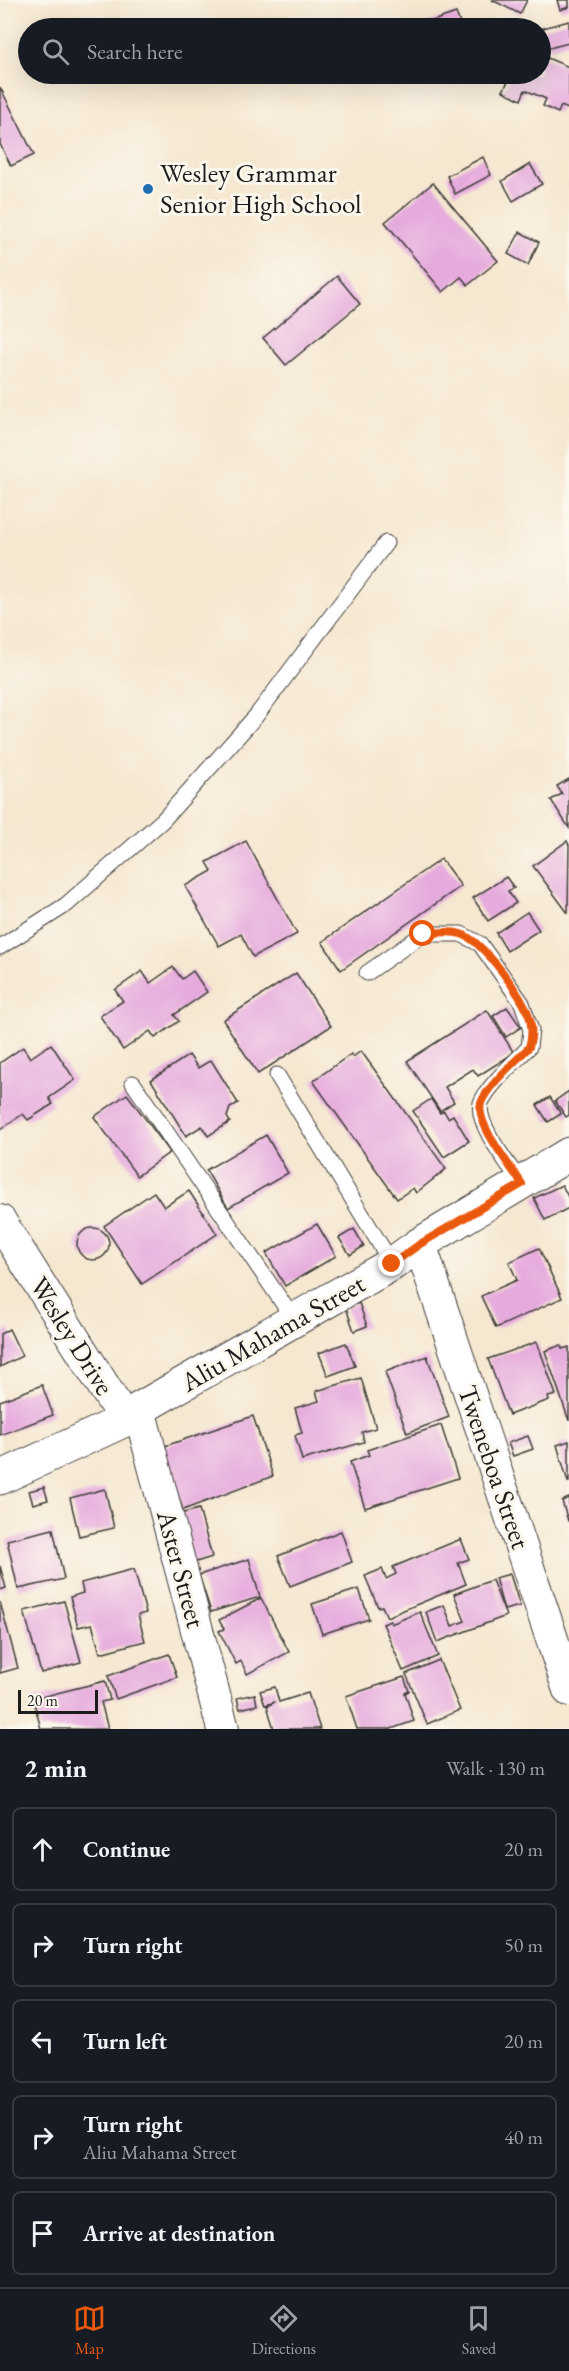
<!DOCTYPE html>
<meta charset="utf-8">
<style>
body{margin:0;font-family:"EB Garamond",serif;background:#20242c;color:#f1f3f6}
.scale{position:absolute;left:18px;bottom:15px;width:80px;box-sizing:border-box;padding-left:6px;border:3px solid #1c1c1c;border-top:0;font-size:16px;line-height:21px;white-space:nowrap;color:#1c1c1c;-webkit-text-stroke:4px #fbf7ec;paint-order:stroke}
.stop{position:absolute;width:18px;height:18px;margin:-14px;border:4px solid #ea580c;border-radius:50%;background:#fff}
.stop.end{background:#ea580c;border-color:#fff;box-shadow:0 2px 6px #0008}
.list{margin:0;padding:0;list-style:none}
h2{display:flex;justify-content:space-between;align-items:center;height:78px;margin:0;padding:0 24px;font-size:26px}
h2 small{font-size:20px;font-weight:400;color:#9ea1a6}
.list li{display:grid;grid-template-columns:39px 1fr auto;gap:18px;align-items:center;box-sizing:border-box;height:84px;margin:0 12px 12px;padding:0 12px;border:2px solid #363941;border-radius:9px}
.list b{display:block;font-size:22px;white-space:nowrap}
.list p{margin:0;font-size:20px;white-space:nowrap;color:#9ea1a6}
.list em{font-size:20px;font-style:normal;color:#9ea1a6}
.icon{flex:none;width:33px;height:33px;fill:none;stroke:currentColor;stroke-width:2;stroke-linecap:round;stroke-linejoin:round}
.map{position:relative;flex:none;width:569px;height:1729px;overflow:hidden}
.search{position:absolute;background:#171b24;box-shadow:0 6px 24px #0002;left:18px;right:18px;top:18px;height:66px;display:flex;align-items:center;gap:15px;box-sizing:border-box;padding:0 21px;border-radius:33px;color:#9ea1a6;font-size:22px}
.sheet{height:558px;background:#171b24}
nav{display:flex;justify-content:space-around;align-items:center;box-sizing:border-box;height:84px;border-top:2px solid #363941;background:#171b24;font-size:16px;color:#9ea1a6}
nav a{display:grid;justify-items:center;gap:3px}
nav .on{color:#ea580c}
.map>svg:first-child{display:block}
</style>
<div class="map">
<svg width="569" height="1729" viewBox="0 0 569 1729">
<rect width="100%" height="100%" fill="#fbf7ec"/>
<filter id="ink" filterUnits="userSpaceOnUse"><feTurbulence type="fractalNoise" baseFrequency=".0167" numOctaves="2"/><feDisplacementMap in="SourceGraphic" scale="12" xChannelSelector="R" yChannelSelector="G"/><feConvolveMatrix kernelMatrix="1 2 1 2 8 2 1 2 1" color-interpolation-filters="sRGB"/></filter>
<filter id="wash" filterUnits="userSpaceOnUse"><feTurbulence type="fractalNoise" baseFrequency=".008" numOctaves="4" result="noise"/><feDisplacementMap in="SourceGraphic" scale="24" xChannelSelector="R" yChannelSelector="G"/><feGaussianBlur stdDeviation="1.35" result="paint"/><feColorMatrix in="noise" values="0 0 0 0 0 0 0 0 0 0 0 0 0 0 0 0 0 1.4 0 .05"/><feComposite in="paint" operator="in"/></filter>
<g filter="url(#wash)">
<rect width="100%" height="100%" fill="#f5e7d0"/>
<g id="blocks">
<g fill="#e6abdd">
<polygon points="492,0 527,0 520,14"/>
<polygon points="557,0 569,0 569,7 560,10"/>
<polygon points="456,13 462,28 419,28 418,26"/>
<polygon points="569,21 569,43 549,48 543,28"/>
<polygon points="540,55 569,67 569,106 568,109 561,106 558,113 543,106 546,99 525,90 521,100 503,91 512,74 540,74"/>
<polygon points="0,87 34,155 11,166 0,144"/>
<polygon points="483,157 491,175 455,194 447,176"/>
<polygon points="530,164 542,184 513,201 502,181"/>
<polygon points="433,183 498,261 468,285 461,277 443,292 385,222"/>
<polygon points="520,232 539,242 528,265 508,254"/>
<polygon points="337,276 360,304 286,365 263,338"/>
<polygon points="569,779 569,828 551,800 562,794 557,786"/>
<polygon points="246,841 297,934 253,957 241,934 219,946 185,886 212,871 207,862"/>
<polygon points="567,841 569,845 568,913 533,866"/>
<polygon points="441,859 461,886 341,970 322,942"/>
<polygon points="506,877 514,888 508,891 516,903 488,921 473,898"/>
<polygon points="527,912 539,930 507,951 496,933"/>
<polygon points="173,967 182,979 193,971 207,992 174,1015 179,1021 155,1038 150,1031 123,1050 100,1016 123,1001 115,990 142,971 150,983"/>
<polygon points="296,973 331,1026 258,1074 223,1020"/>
<polygon points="507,1007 521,1027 506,1037 493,1016"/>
<polygon points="487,1010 514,1053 478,1076 473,1069 445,1087 454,1102 440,1111 407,1061"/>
<polygon points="51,1044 75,1080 49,1098 53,1104 28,1120 23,1114 0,1130 0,1063 23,1047 30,1058"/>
<polygon points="361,1051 446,1169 416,1193 413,1188 397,1199 313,1081 351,1054 353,1057"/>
<polygon points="189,1055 198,1068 211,1060 238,1103 230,1108 227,1117 230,1122 208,1136 202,1126 186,1136 151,1080"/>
<polygon points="569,1091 569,1115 566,1117 555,1101"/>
<polygon points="127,1094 170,1152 137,1176 94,1117"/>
<polygon points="550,1097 561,1114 548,1122 537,1105"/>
<polygon points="431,1099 440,1113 444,1111 448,1118 453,1115 469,1141 444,1157 413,1111"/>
<polygon points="266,1135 288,1173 228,1208 206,1170"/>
<polygon points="562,1185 569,1199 569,1208 545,1220 534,1198"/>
<polygon points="189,1191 217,1234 142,1284 104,1226 154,1192 164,1207"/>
<polygon points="317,1224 336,1256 285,1286 266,1253"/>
<circle cx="93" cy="1244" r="16"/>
<polygon points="354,1229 364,1246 350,1255 339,1238"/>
<polygon points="539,1248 562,1298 496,1328 481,1296 517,1280 509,1262"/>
<polygon points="359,1303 367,1326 354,1331 346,1308"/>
<polygon points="9,1329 22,1356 0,1367 0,1334"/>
<polygon points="537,1342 556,1395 548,1397 549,1400 509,1415 488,1359"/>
<polygon points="346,1343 355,1366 328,1376 319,1353"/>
<polygon points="561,1345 562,1349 569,1347 569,1421 545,1351"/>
<polygon points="427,1356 449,1417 407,1433 385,1372"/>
<polygon points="361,1378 376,1428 362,1432 364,1442 302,1460 295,1435 302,1433 295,1408 319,1401 316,1391"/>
<polygon points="42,1385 53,1415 0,1435 0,1401"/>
<polygon points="253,1416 273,1476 183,1510 162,1447"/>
<polygon points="441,1425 458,1478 365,1508 350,1462 369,1455 367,1450"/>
<polygon points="528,1436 533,1449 513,1456 508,1443"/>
<polygon points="569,1441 569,1482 568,1482 557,1445"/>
<polygon points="44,1487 48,1500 33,1504 29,1491"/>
<polygon points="105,1489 114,1528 79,1536 70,1498"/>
<polygon points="569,1498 569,1521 568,1521 562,1501"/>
<polygon points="199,1509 212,1557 190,1564 176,1515"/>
<polygon points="53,1529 64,1579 18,1589 7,1540"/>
<polygon points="341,1531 352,1562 290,1586 278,1556"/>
<polygon points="461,1539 469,1559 458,1563 466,1584 387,1617 382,1606 378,1607 365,1576 382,1569 386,1579 396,1574 393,1567"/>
<polygon points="249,1559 260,1597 211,1612 199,1575"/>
<polygon points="0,1566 6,1588 0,1590"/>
<polygon points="134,1569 146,1613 138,1615 145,1641 100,1653 92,1624 78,1627 70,1597 83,1593 81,1583"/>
<polygon points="510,1574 520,1606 504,1610 495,1578"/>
<polygon points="492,1580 506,1616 437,1642 426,1612 444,1605 452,1626 465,1621 454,1594"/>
<polygon points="359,1589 369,1619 322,1634 312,1604"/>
<polygon points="261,1598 289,1652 247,1674 241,1661 236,1664 219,1631 224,1629 219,1620"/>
<polygon points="64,1601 81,1662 41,1673 24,1611"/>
<polygon points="0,1602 18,1668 0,1673"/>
<polygon points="420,1612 438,1656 403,1671 383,1624 390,1621 391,1624"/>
<polygon points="169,1654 177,1677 116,1699 108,1676"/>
<polygon points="439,1660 460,1710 427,1724 406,1674"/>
<polygon points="404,1677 409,1691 405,1693 414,1721 391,1729 357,1729 346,1696"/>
<polygon points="105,1681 110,1700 101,1702 108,1729 41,1729 33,1699"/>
<polygon points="275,1687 279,1702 308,1693 320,1729 274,1729 267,1706 275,1702 265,1705 260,1691"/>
<polygon points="255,1694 257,1705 240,1709 237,1698"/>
</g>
</g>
</g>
<g filter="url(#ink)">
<use href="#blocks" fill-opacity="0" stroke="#3d3a37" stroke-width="1.5"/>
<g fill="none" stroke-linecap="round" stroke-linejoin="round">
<g stroke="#3d3a37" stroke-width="17">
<g id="lane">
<polyline points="0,947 66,905 163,820 256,716 386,543"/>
<path d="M367,973L423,934H461L480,944L522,1003L531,1030L529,1047C517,1060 487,1086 481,1103C475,1124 510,1166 522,1184"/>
<polyline points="277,1075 392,1264"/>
<polyline points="133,1083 295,1321"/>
</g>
</g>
<g stroke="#3d3a37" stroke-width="34">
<g id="street">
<polyline points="0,1221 125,1420"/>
<polyline points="420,1244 569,1690"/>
<polyline points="139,1409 223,1729"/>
</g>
</g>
<g stroke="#3d3a37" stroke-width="35">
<polyline id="secondary" points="0,1478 125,1420 139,1409 392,1264 420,1244 569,1154"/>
</g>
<use href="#lane" stroke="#fff" stroke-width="15"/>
<use href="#street" stroke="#fff" stroke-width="32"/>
<use href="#secondary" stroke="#fff" stroke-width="33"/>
</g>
</g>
<g fill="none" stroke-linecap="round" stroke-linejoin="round" filter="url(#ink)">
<path stroke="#ea580c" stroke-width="8" d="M392,1264L420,1244L522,1184C510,1165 475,1124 481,1103C487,1086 517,1060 529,1047C532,1038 532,1028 530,1019C524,997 482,940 461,934C449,930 435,933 423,934"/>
</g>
<circle fill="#1f6fb2" stroke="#fbf7ec" stroke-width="2" cx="148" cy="189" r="6"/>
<g text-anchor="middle" stroke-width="6" stroke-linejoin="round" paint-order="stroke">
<g font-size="27" fill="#1c1c1c" stroke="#fbf7ec" text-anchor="start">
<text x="160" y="182">Wesley Grammar<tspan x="160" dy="31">Senior High School</tspan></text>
</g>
<g font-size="27" fill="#1c1c1c" stroke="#fbf7ec">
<text transform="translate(273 1333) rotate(-30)" y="9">Aliu Mahama Street</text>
<text transform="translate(72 1336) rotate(58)" y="9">Wesley Drive</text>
<text transform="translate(494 1467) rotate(71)" y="9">Tweneboa Street</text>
<text transform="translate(181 1569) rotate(75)" y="9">Aster Street</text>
</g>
</g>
</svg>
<div class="scale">20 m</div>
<div class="stop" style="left:423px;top:934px"></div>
<div class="stop end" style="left:392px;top:1264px"></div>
<div class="search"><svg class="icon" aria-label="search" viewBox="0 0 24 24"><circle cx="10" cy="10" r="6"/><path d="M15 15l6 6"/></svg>Search here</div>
</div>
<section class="sheet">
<h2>2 min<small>Walk · 130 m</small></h2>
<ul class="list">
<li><svg class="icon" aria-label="ahead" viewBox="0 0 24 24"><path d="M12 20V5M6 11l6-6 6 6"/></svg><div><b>Continue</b></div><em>20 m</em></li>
<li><svg class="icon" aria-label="right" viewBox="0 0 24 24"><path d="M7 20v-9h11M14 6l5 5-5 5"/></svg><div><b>Turn right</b></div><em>50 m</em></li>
<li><svg class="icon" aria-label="left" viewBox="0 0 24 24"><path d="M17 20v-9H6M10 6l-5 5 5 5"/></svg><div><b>Turn left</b></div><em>20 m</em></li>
<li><svg class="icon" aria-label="right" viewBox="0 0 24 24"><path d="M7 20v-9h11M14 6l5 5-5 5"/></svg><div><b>Turn right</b><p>Aliu Mahama Street</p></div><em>40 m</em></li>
<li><svg class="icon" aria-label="arrive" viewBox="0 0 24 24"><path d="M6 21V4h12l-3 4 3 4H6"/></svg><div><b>Arrive at destination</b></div></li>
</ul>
</section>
<nav>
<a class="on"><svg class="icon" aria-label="map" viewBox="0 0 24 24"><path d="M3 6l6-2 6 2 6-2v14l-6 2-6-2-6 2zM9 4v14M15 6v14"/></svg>Map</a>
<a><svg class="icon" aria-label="directions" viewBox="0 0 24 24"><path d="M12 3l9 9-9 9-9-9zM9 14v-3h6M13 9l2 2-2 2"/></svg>Directions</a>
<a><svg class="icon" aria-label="saved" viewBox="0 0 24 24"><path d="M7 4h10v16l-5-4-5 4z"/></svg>Saved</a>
</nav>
